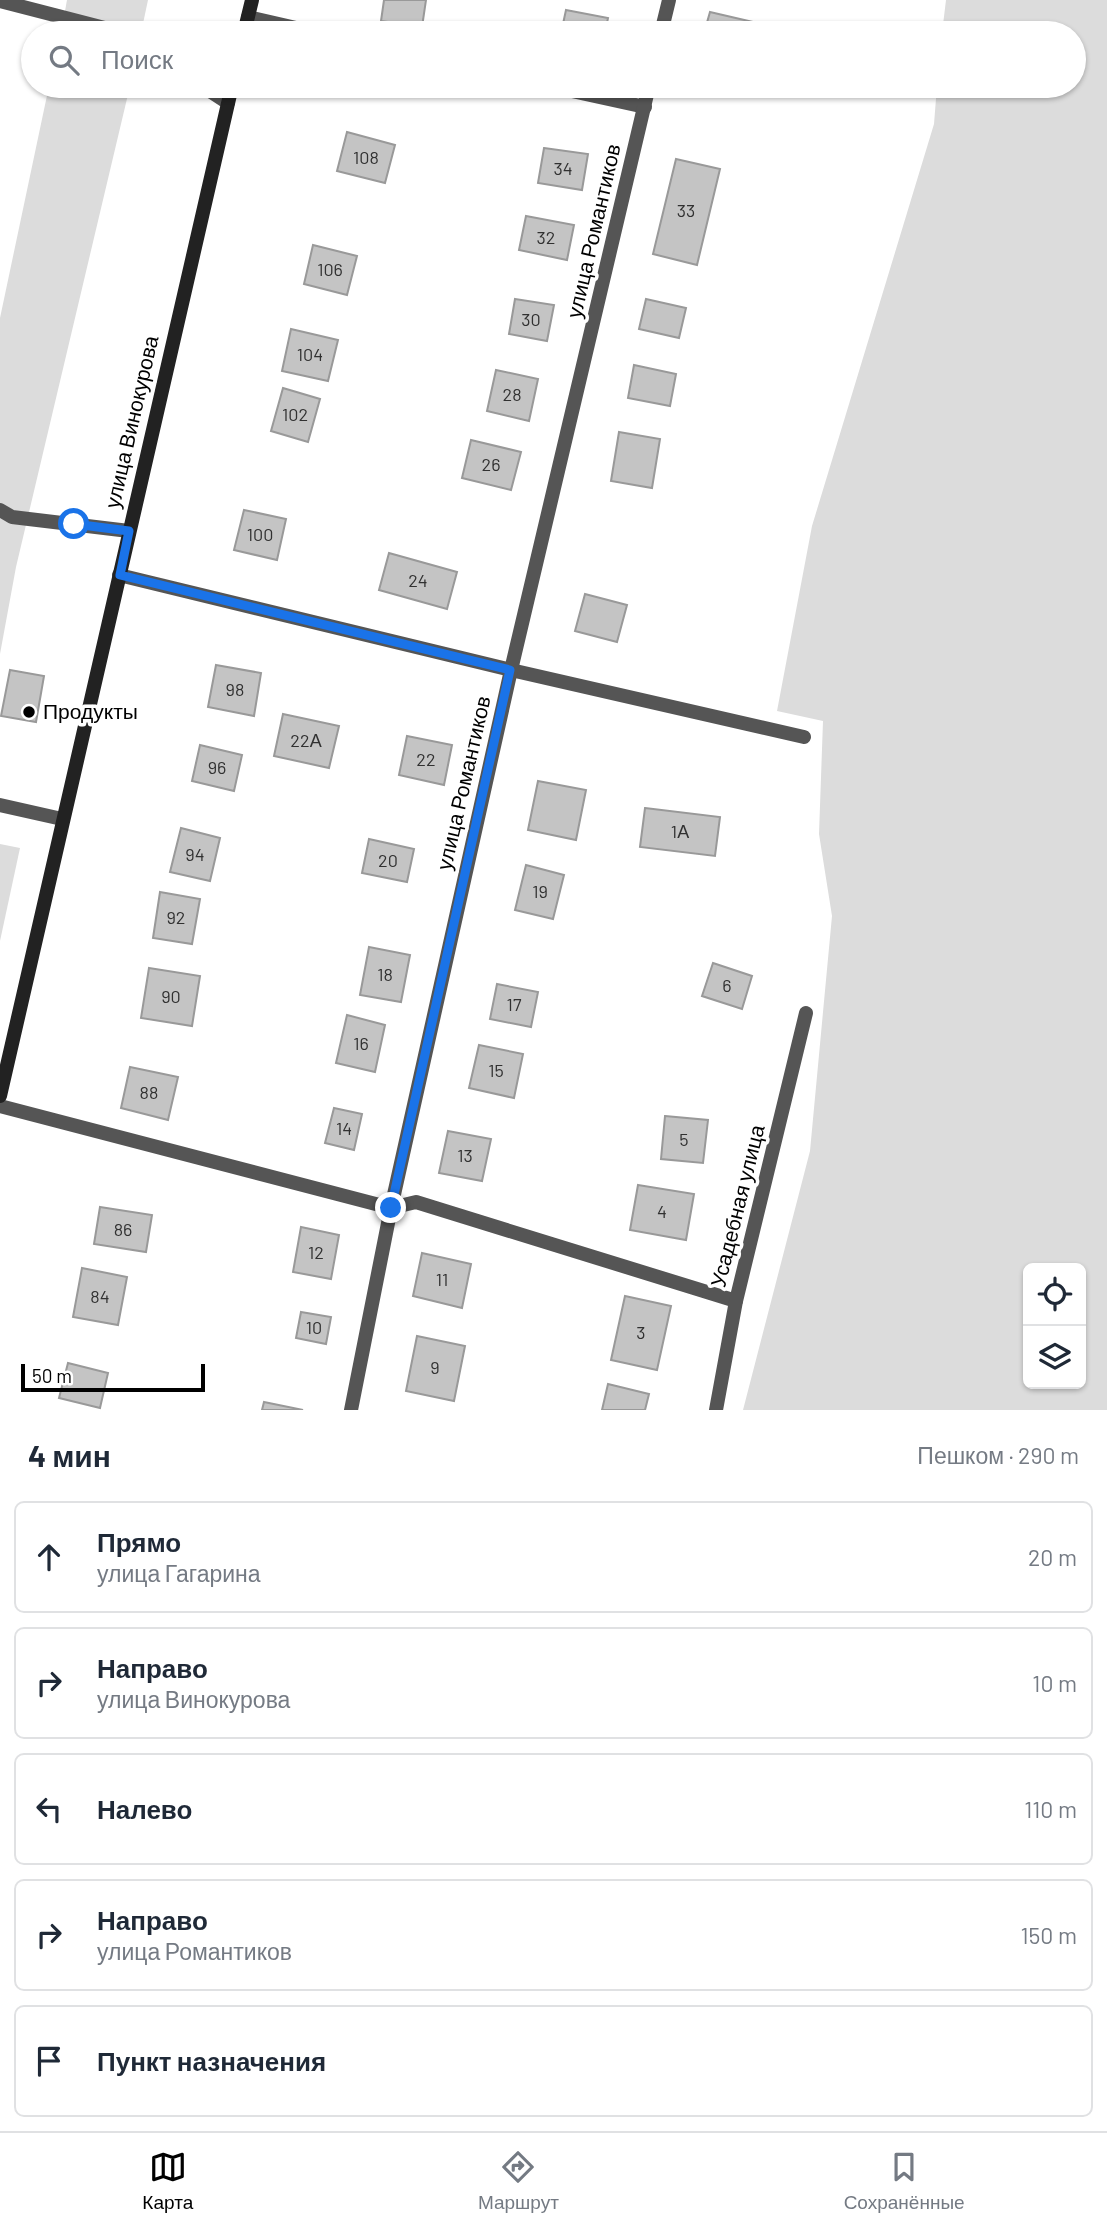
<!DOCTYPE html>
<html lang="ru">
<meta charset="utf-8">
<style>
body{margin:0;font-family:Barlow,sans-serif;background:#f2f2f3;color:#1f2937}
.controls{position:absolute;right:21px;bottom:21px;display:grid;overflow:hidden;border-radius:10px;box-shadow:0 2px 5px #0004}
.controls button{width:63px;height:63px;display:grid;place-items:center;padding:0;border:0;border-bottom:2px solid #e0e1e3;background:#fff;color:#1f2937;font:35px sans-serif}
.scale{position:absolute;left:21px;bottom:18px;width:184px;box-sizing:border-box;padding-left:7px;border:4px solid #000;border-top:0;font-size:19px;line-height:24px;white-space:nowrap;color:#000;-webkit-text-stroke:5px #fff;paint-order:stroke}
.stop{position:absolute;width:21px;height:21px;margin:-16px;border:5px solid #1a73e8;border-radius:50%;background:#fff}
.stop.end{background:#1a73e8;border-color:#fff;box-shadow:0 2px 7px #0008}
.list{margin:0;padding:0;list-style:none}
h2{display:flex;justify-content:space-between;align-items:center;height:91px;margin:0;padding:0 28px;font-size:30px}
h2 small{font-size:23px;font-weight:400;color:#747a83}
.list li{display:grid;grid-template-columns:46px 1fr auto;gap:21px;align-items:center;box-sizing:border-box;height:112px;margin:0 14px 14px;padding:0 14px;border:2px solid #e0e1e3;border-radius:10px}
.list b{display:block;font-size:26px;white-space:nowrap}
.list p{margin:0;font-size:23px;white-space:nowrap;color:#747a83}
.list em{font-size:23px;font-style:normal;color:#747a83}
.icon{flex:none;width:38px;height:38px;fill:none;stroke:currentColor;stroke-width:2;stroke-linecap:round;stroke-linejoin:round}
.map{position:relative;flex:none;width:1107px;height:1410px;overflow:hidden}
.search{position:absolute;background:#fff;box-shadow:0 2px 5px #0004;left:21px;right:21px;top:21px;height:77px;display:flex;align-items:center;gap:18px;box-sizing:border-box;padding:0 24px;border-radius:38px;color:#747a83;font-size:26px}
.sheet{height:721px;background:#fff}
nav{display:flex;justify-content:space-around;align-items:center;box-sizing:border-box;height:98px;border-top:2px solid #e0e1e3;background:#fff;font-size:19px;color:#747a83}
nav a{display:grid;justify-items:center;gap:4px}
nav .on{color:#000}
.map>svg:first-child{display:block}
</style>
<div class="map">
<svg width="1107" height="1410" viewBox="0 0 1107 1410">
<rect width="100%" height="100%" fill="#fff"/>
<g fill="#dcdcdc" fill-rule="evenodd">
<polygon points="67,0 148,0 141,33 61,33"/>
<path d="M946,0H1107V1410H743L810,1151L832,916L819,834L823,721L777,711L812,526L934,124L937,86H1074V33H942ZM1028,1268H1081V1384H1028Z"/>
<polygon points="49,86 130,86 16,567 0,654 0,318"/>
<polygon points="0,844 20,848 0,941"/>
</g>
<g fill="#c4c4c4" stroke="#999" stroke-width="2">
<polygon points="384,0 426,0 422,27 381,21"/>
<polygon points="566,10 608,18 605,33 561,33"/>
<polygon points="710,12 753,22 750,33 704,33"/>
<polygon points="347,132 395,145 385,183 337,171"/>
<polygon points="544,148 588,154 582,190 538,183"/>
<polygon points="676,159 720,169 697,265 653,254"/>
<polygon points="526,216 574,225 567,260 519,250"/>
<polygon points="313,245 357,256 347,295 304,284"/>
<polygon points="515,299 554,305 547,341 509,334"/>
<polygon points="646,299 686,308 679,338 639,329"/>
<polygon points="291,329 338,340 328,381 282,371"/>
<polygon points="634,365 676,374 670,406 628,398"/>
<polygon points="496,370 538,379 529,421 487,411"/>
<polygon points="283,388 320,399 308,442 271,431"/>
<polygon points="619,432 660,439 652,488 611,481"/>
<polygon points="471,440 521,452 511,490 462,478"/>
<polygon points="244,510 286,519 277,560 234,550"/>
<polygon points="389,553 457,572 447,609 379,590"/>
<polygon points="585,594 627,605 617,642 575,631"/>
<polygon points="216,665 261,673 254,716 208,707"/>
<polygon points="10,670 44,676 36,722 1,716"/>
<polygon points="283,714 339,726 329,768 274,756"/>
<polygon points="407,736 452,745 444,785 399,775"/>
<polygon points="200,745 242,755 234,791 192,781"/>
<polygon points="538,781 586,790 576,840 528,830"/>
<polygon points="645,808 720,817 715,856 640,847"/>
<polygon points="181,828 220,838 210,881 170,872"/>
<polygon points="369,839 414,849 407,882 362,873"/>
<polygon points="526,865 564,875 553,919 515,910"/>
<polygon points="160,892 200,899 192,944 153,938"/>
<polygon points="369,947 410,955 401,1002 360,995"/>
<polygon points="713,963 752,976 742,1009 702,996"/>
<polygon points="149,968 200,976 192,1026 141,1018"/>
<polygon points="497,984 538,992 531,1027 490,1019"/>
<polygon points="347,1015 385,1025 375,1072 336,1063"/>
<polygon points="479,1045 523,1054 514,1098 469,1088"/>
<polygon points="130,1067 178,1077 168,1120 121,1108"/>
<polygon points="334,1108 362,1114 354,1150 325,1143"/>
<polygon points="665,1116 708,1120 703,1163 661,1159"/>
<polygon points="448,1131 491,1139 482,1181 439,1173"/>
<polygon points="638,1185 694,1194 686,1240 630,1230"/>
<polygon points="100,1207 152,1215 146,1252 94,1244"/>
<polygon points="301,1227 339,1235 331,1279 293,1272"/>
<polygon points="422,1253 471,1264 462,1308 413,1296"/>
<polygon points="82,1268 127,1277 118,1325 73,1317"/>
<polygon points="625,1296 671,1306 657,1370 611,1360"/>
<polygon points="301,1312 331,1317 326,1344 296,1338"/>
<polygon points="417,1336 465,1346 454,1401 406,1391"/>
<polygon points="68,1363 108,1373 100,1408 59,1398"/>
<polygon points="608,1384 649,1394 645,1410 602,1410"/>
<polygon points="264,1402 303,1410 262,1410"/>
</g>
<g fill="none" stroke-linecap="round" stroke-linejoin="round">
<g stroke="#555" stroke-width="14">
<polyline points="0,1 124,33"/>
<polyline points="248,17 318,33"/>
<polyline points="661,33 669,0"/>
<polyline points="202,86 228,103"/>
<polyline points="549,86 645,107"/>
<polyline points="0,510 12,517 129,531"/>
<polyline points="119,575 511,670 804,737"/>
<polyline points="0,805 62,819"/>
<polyline points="0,1106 391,1208 416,1202 736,1301"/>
<polyline points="351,1410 391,1208 511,670 649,86"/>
<polyline points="716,1410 736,1301 806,1013"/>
</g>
<g stroke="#222" stroke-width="14">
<polyline points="244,33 252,0"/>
<polyline points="0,1096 232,86"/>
</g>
</g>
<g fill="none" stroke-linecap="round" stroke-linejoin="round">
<polyline stroke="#1a73e8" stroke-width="9" points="74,524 129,531 120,575 510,670 391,1208"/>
</g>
<circle fill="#000" stroke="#fff" stroke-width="2.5" cx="29" cy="712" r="7"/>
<g text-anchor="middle" stroke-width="7" stroke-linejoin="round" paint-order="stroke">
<g font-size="18" fill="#313131">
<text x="366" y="164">108</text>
<text x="563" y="175">34</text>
<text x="686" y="217">33</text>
<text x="546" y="244">32</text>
<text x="330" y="276">106</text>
<text x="531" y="326">30</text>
<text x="310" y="361">104</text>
<text x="512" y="401">28</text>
<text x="295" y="421">102</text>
<text x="491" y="471">26</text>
<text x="260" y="541">100</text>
<text x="418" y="587">24</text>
<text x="235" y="696">98</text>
<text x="306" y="747">22А</text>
<text x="426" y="766">22</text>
<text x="217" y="774">96</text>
<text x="680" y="838">1А</text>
<text x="195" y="861">94</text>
<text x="388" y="867">20</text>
<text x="540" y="898">19</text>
<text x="176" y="924">92</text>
<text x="385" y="981">18</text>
<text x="727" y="992">6</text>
<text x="171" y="1003">90</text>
<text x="514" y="1011">17</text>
<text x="361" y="1050">16</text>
<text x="496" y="1077">15</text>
<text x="149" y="1099">88</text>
<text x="344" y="1135">14</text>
<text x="684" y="1146">5</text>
<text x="465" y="1162">13</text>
<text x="662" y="1218">4</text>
<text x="123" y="1236">86</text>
<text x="316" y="1259">12</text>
<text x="442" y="1286">11</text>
<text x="100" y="1303">84</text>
<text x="314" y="1334">10</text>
<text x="641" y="1339">3</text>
<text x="435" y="1374">9</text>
</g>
<g font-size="21" fill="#000" stroke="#fff">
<text transform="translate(594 231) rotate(-77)" y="7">улица Романтиков</text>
<text transform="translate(132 422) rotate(-77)" y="7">улица Винокурова</text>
<text transform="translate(464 783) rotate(-77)" y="7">улица Романтиков</text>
<text transform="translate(738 1206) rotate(-76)" y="7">Усадебная улица</text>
</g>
<g font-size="21" fill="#000" stroke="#fff" text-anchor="start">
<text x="43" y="719">Продукты</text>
</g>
</g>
</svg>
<div class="controls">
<button><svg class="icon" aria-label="locate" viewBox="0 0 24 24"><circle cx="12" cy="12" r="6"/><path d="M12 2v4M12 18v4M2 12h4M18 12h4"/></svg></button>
<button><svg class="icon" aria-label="layers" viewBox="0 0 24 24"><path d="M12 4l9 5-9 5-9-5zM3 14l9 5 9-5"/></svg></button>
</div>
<div class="scale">50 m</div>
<div class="stop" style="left:74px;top:524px"></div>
<div class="stop end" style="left:391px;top:1208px"></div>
<div class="search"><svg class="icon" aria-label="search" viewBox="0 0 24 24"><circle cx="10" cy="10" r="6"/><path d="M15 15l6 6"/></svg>Поиск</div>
</div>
<section class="sheet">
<h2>4 мин<small>Пешком · 290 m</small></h2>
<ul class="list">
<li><svg class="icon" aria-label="ahead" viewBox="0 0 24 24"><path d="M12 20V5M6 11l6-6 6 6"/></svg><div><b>Прямо</b><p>улица Гагарина</p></div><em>20 m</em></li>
<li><svg class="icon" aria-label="right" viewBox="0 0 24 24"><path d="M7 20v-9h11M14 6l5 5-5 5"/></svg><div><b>Направо</b><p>улица Винокурова</p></div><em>10 m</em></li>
<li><svg class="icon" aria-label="left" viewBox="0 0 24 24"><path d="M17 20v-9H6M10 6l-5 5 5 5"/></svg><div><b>Налево</b></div><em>110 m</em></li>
<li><svg class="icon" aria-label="right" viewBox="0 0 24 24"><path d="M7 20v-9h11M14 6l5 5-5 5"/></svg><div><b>Направо</b><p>улица Романтиков</p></div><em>150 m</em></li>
<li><svg class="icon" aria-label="arrive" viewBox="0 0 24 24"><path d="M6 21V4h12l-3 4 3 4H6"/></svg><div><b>Пункт назначения</b></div></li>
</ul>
</section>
<nav>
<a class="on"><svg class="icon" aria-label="map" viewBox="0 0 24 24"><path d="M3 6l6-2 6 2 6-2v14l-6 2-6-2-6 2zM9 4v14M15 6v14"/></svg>Карта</a>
<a><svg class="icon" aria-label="directions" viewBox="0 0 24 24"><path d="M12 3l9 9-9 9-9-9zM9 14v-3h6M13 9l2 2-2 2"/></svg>Маршрут</a>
<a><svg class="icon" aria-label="saved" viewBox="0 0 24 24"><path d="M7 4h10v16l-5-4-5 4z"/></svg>Сохранённые</a>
</nav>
